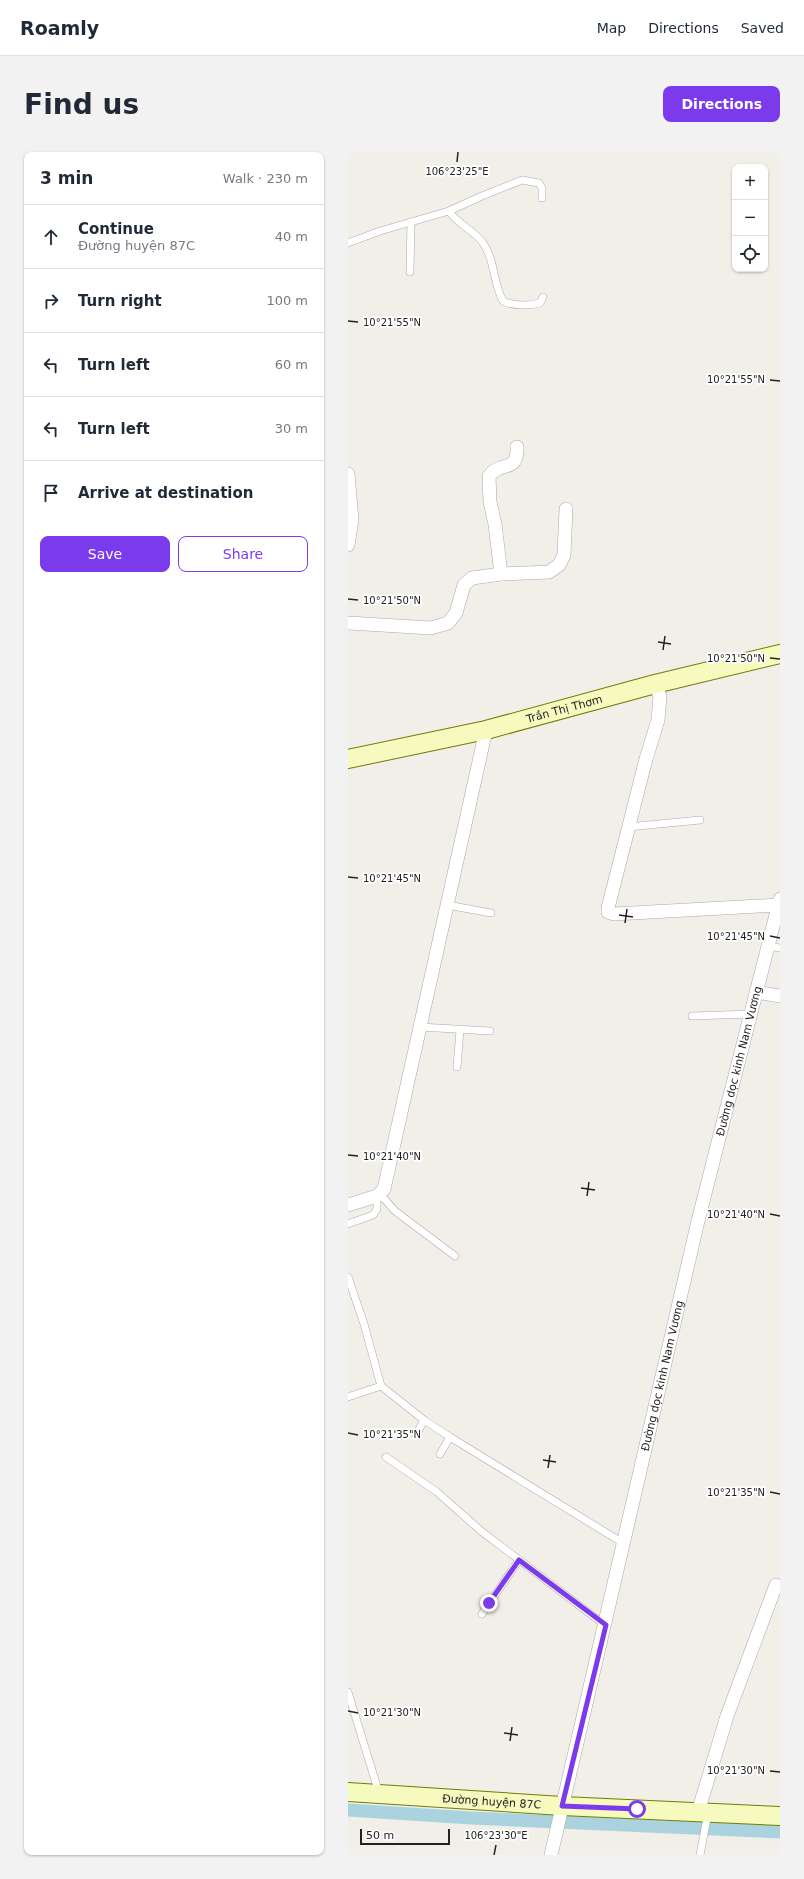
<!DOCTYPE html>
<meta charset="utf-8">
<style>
body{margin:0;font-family:"DejaVu Sans",sans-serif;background:#f2f2f3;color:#1f2937}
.controls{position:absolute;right:12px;top:12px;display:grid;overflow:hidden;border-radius:8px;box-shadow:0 1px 3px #0004}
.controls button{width:36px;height:36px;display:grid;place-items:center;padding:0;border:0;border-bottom:1px solid #e0e1e3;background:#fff;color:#1f2937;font:20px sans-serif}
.scale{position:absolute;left:12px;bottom:10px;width:90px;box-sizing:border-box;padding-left:4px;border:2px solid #222;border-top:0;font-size:11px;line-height:14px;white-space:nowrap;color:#222;-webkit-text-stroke:3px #fff;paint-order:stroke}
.stop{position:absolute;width:12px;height:12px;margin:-9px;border:3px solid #7c3aed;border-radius:50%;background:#fff}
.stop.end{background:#7c3aed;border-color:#fff;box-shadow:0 1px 4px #0008}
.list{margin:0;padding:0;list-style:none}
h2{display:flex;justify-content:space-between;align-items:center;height:52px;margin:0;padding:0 16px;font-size:17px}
h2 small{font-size:13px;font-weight:400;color:#747a83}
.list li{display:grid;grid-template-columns:26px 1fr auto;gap:12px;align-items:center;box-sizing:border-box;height:64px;padding:0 16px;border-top:1px solid #e0e1e3}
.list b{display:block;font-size:15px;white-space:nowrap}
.list p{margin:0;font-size:13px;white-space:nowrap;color:#747a83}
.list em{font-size:13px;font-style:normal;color:#747a83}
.actions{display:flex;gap:8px;padding:12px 16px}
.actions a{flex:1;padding:9px 0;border:1px solid #7c3aed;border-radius:8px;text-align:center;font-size:14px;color:#7c3aed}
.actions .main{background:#7c3aed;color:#fff}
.icon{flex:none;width:22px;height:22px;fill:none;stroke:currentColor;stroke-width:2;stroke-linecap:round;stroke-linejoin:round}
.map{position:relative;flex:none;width:432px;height:1703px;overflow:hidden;border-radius:8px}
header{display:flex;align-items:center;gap:24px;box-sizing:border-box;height:56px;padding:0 20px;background:#fff;border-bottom:1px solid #e0e1e3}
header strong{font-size:19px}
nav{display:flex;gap:22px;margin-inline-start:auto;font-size:14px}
.intro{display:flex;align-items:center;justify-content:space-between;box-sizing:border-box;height:96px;padding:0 24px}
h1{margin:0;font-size:28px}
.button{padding:10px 18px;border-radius:8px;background:#7c3aed;color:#fff;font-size:14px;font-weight:700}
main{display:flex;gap:24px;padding:0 24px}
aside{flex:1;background:#fff;border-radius:8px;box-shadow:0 1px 3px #0004}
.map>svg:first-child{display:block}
</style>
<header>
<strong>Roamly</strong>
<nav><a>Map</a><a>Directions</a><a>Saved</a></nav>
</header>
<div class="intro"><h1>Find us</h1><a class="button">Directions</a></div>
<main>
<aside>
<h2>3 min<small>Walk · 230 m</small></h2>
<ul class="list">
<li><svg class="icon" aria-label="ahead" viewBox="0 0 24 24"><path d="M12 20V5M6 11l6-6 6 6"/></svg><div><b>Continue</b><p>Đường huyện 87C</p></div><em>40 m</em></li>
<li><svg class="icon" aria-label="right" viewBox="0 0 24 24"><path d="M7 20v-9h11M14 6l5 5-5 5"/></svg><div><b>Turn right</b></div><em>100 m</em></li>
<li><svg class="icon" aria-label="left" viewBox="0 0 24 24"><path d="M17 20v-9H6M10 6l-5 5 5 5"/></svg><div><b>Turn left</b></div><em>60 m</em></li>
<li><svg class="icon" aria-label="left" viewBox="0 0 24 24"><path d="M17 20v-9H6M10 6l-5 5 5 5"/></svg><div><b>Turn left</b></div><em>30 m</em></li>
<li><svg class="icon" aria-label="arrive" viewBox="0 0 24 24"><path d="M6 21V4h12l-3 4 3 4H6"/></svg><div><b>Arrive at destination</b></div></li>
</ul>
<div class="actions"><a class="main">Save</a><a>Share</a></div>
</aside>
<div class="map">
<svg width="432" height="1703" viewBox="0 0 432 1703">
<rect width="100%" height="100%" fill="#f2efe9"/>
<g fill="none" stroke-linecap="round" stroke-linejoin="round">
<polyline stroke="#aad3df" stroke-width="13" points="0,1658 123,1666 432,1680"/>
<g stroke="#a9a9a9" stroke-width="8">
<g id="lane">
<path d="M101,59C110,73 126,78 135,91C147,108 145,131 155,149C165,154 181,154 192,151L195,145"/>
<polyline points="0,91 32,79 101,59 134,44 174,28 191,31 194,36 194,46"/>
<polyline points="62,120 63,70"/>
<polyline points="280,675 352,668"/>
<polyline points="99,753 143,761"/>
<polyline points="420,794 432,796"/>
<polyline points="344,864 402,862"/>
<polyline points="72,875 142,879"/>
<polyline points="109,915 112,878"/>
<polyline points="32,1042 47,1059 107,1104"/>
<polyline points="0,1072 25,1063 29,1057 29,1044"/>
<polyline points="0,1125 16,1172 33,1234 76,1268 102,1285 275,1391"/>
<polyline points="0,1245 33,1234"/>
<polyline points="68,1283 76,1268"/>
<polyline points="92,1302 102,1285"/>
<polyline points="38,1305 89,1340 133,1379 257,1473"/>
<polyline points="134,1462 171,1408"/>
<polyline points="0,1540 31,1641"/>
<polyline points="352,1703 360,1661"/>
</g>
</g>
<g stroke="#a9a9a9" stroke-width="14">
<g id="street">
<polyline points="0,322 4,368 0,393"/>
<path d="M153,422L147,372L142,350L141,324C153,308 170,322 169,295"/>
<polyline points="0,471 83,476 100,471 108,461 116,433 124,426 153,422 201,420 211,413 216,403 218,357"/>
<polyline points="307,532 312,544 310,568 298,607 260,756 260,760 266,762 431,753"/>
<polyline points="408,840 432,844"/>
<polyline points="0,1053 29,1044 36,1037 138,578"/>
<polyline points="350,1660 379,1564 428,1433"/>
<path id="s1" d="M203,1703L350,1069L432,747"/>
</g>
</g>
<g stroke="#707d05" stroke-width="20">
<g id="secondary">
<path id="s2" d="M0,607L138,578L307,532L432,502"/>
<path id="s3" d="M0,1640L214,1654L432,1664"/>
</g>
</g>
<use href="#lane" stroke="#fff" stroke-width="7"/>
<use href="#street" stroke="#fff" stroke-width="13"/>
<use href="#secondary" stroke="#f7fabf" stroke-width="18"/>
</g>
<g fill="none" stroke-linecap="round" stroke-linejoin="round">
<polyline stroke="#7c3aed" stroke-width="5" points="141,1451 171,1408 258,1473 214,1654 289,1657"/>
</g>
<path fill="none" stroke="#222" stroke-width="1.5" d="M109,10L110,0M0,169L10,170M422,228L432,229M0,447L10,448M310,490L323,492M315,498L317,484M422,506L432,507M0,725L10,726M271,763L285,765M277,771L279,757M422,784L432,786M0,1003L10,1004M233,1036L247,1038M239,1044L241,1030M422,1062L432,1064M0,1281L10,1283M195,1308L208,1310M200,1316L202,1303M422,1340L432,1342M0,1559L10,1561M156,1581L170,1583M162,1589L164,1575M422,1619L432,1620M146,1703L148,1693"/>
<g text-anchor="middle" stroke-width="3.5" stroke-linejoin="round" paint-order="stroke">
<g font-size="11" fill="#222" stroke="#fff">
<text dy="4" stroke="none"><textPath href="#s2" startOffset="222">Trần Thị Thơm</textPath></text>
<text dy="4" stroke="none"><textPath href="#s1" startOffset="816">Đường dọc kinh Nam Vương</textPath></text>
<text dy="4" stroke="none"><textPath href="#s1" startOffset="492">Đường dọc kinh Nam Vương</textPath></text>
<text dy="4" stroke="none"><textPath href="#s3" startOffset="144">Đường huyện 87C</textPath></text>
</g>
</g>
<g font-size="10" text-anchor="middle" fill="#222" stroke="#fff" stroke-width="3.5" stroke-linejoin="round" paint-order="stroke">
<text x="109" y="23">106°23'25"E</text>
<text x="44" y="174">10°21'55"N</text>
<text x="388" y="231">10°21'55"N</text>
<text x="44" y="452">10°21'50"N</text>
<text x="388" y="510">10°21'50"N</text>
<text x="44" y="730">10°21'45"N</text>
<text x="388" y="788">10°21'45"N</text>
<text x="44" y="1008">10°21'40"N</text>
<text x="388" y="1066">10°21'40"N</text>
<text x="44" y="1286">10°21'35"N</text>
<text x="388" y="1344">10°21'35"N</text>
<text x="44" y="1564">10°21'30"N</text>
<text x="388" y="1622">10°21'30"N</text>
<text x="148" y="1687">106°23'30"E</text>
</g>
</svg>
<div class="controls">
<button>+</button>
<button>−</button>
<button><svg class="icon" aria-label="locate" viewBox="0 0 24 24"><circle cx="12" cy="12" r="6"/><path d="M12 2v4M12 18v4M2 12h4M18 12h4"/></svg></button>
</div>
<div class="scale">50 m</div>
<div class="stop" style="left:289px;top:1657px"></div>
<div class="stop end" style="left:141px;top:1451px"></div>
</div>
</main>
